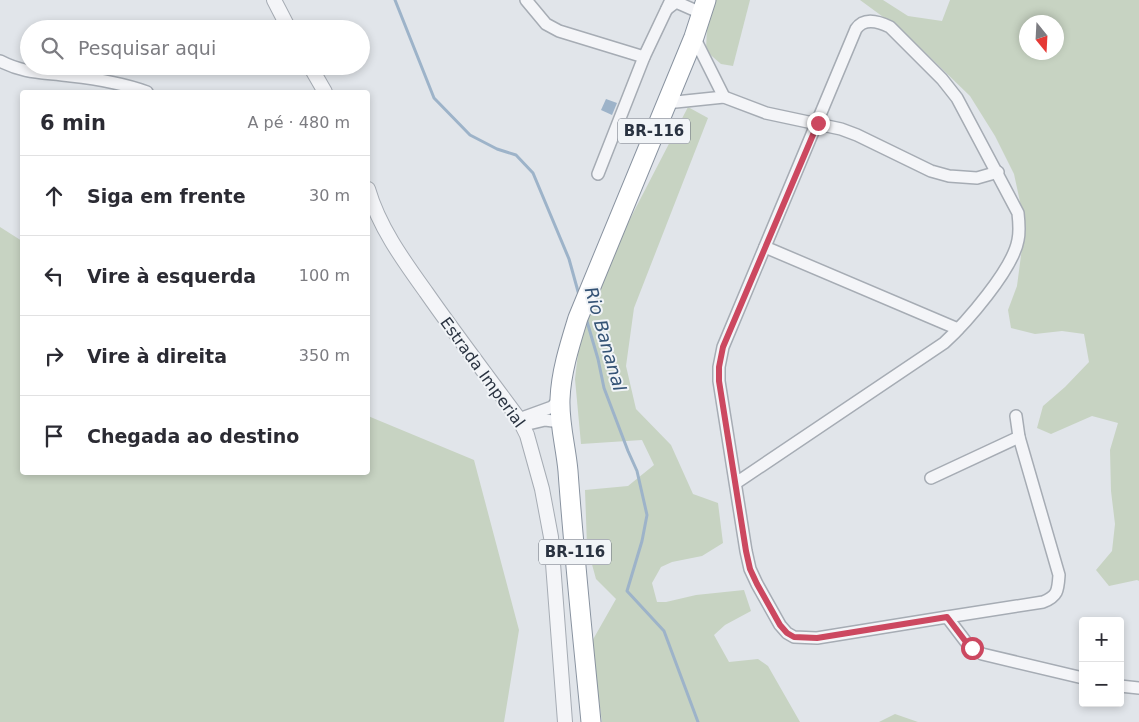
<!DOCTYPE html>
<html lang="pt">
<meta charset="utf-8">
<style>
body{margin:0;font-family:"DejaVu Sans",sans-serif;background:#f2f2f3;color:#2b2b33}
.controls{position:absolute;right:15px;bottom:15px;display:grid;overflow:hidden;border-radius:5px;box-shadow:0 2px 8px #0003}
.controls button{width:45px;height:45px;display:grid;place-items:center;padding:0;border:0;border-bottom:1px solid #e1e1e2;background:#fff;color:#2b2b33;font:25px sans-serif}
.compass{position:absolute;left:1019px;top:15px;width:45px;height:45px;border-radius:50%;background:#fff;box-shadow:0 2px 8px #0003;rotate:162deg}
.stop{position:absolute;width:15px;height:15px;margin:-11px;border:4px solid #cc4860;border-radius:50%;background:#fff}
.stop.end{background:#cc4860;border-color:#fff;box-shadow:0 1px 5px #0008}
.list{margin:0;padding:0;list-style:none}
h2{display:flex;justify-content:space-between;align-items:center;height:65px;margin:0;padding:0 20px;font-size:21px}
h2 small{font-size:16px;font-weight:400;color:#7c7c81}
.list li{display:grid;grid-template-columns:32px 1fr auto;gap:15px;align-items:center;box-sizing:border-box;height:80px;padding:0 20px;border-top:1px solid #e1e1e2}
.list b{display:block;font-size:19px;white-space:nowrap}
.list em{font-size:16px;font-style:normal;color:#7c7c81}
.icon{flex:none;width:28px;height:28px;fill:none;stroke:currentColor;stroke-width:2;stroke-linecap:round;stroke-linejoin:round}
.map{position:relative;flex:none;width:1139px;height:722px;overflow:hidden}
.search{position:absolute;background:#fff;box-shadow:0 2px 8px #0003;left:20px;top:20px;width:350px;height:55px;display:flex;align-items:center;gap:12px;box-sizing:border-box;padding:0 18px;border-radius:28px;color:#7c7c81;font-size:19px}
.panel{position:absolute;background:#fff;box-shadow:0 2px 8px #0003;left:20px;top:90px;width:350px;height:385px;border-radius:5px}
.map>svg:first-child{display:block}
</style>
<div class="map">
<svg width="1139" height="722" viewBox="0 0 1139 722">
<rect width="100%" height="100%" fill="#e1e5ea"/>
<g fill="#c7d3c2" fill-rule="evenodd">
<polygon points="716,0 750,0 733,66 721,64 706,51 707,26"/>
<path d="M860,0H883L908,16L942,21L950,0H1139V581L1137,580L1109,586L1096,570L1112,551L1115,524L1111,491L1110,450L1118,423L1092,416L1051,434L1037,428L1043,406L1065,387L1089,362L1084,334L1062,331L1035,334L1011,328L1008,310L1017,286L1025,225L1014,174L995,136L970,96L905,33ZM1026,22H1056V52H1026Z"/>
<polygon points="688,107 708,118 634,308 626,366 636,409 671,445 693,494 718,503 723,543 702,556 672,562 661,567 652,583 657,602 666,602 696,595 744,590 751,611 725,625 714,635 729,662 758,659 768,666 800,722 602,722 591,643 616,599 596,579 587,546 585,490 628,486 654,465 642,440 581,444 575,379 580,336 616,246"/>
<polygon points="0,227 22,241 22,472 368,472 368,416 474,460 519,630 504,722 0,722"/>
<polygon points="895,714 918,722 879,722"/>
</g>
<polygon fill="#9db3c9" points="606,99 617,103 612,115 601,110"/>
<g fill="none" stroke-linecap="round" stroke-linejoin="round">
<g stroke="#9db3c9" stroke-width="3">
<polyline points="395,0 434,98 470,135 497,149 516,155 533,173 569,259 579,295"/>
<polyline points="586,318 598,359 604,388 628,451 637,471 647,515 642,541 627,591 664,631 698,722"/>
</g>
<g stroke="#a6acb4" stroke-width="14">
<g id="minor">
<polyline points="526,0 546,24 559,31 644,57"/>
<polyline points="667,9 676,2 701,13"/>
<polyline points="694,37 724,97"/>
<path d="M0,61C25,74 44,72 71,76C98,79 122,83 147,92"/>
<polyline points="666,103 724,97 766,113 841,129 857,135 931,171 949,176 977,178 998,172"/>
<polyline points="598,174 644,57 671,0"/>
<polyline points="765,247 958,329"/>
<polyline points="519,419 552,407 560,399"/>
<polyline points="524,425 545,420 561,422"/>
<polyline points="931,478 1019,437"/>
<path d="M736,483L944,343C966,323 1013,269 1018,240C1020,231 1019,222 1018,213L957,98L942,79L890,27C878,21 864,17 856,29L723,347L719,367V381L746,551L750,569L757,584L780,625L787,633L794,637L817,638L947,617L966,642L982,654L1083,678"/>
<path d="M947,617L1043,602C1058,596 1058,590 1059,575L1019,437L1016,416"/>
<polyline points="1120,686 1139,688"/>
</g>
</g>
<g stroke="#a6acb4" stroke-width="16">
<g id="tertiary">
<polyline points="274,0 289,29"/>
<polyline points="310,66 325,92"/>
<path d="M368,189C379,227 403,260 426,292C456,335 488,377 519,419L527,435L542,489L551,537L565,722"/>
</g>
</g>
<g stroke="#8993a0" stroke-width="21">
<path id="trunk" d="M591,722C583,639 574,555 568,471C566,448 559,423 560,399C561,372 570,344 578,318L694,37L706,0"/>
</g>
<use href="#minor" stroke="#f4f5f8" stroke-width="11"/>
<use href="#tertiary" stroke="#f4f5f8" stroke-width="14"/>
<use href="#trunk" stroke="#fff" stroke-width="19"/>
</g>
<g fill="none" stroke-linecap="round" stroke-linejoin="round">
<polyline stroke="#cc4860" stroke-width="6" points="818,123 723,347 719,367 719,381 746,551 750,569 757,584 780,625 787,633 794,637 817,638 947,617 966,642 972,648"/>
</g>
<g text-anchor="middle" stroke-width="4" stroke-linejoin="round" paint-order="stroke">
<g fill="#f1f4f7" stroke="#666d78" stroke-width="1">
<rect x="618" y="118.5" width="72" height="25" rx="4"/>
<rect x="539" y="539.5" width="72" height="25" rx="4"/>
</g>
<g font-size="15" font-weight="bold" fill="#2a3341">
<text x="654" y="136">BR-116</text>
<text x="575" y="557">BR-116</text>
</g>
<g font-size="16" fill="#2a3341" stroke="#f1f4f7">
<text transform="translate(483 372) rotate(54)" y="6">Estrada Imperial</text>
</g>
<g font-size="18" font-style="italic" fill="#345375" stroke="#f1f4f7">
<text transform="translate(605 339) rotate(74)" y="6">Rio Bananal</text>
</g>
</g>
</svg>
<div class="controls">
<button>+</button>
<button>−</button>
</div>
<svg class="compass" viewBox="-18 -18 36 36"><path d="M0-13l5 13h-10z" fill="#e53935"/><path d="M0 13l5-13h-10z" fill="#7c7c81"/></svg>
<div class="stop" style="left:972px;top:648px"></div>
<div class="stop end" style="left:818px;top:123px"></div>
<div class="search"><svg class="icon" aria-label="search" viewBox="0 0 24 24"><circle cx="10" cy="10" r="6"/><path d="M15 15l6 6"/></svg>Pesquisar aqui</div>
<section class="panel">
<h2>6 min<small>A pé · 480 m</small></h2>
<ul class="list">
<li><svg class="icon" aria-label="ahead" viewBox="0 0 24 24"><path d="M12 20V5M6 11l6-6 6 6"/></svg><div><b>Siga em frente</b></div><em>30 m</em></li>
<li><svg class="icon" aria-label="left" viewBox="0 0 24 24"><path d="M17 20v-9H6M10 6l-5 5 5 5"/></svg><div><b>Vire à esquerda</b></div><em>100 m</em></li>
<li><svg class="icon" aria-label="right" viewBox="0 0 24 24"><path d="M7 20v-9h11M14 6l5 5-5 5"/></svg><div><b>Vire à direita</b></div><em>350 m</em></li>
<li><svg class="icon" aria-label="arrive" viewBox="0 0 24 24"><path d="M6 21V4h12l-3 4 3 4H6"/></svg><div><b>Chegada ao destino</b></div></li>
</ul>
</section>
</div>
